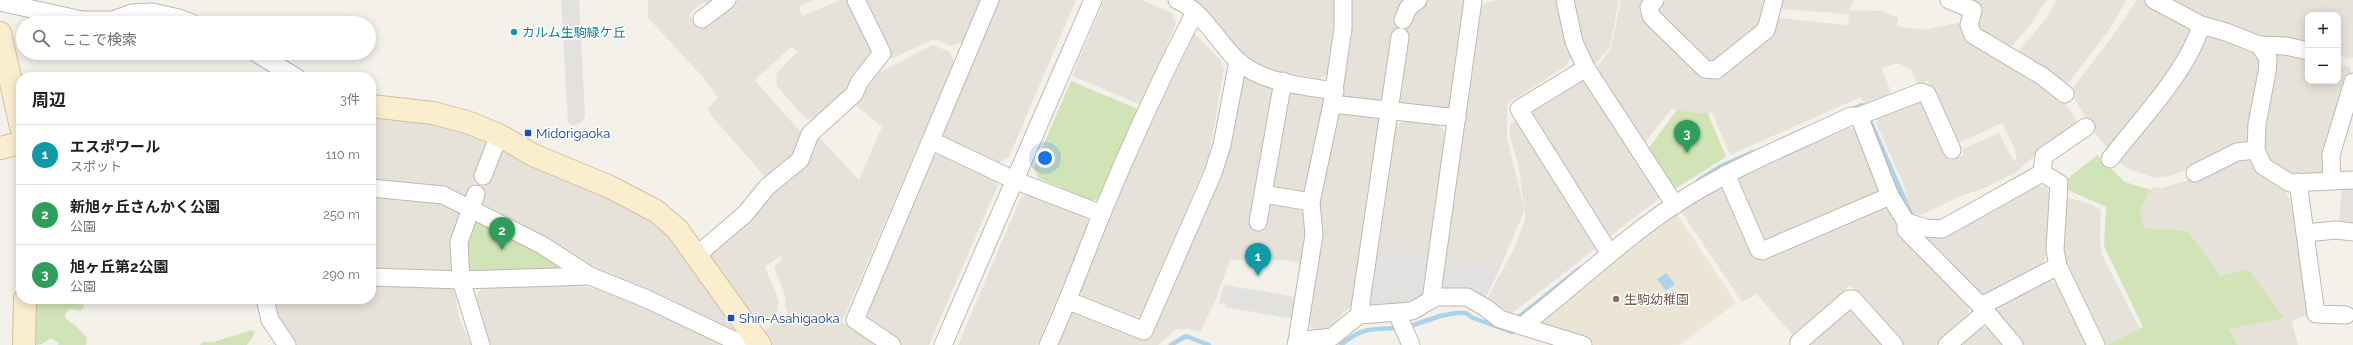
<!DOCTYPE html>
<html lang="ja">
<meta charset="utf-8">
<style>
body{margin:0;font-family:Raleway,"Noto Sans JP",sans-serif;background:#f2f2f2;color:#202124}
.controls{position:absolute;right:12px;top:12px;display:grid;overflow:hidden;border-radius:8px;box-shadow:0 2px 10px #0003}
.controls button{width:36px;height:36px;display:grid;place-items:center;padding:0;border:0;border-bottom:1px solid #e0e0e0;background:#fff;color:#202124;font:20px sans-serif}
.you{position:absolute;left:1045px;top:158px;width:14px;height:14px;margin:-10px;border:3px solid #fff;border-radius:50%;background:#1a73e8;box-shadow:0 0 0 6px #1a73e833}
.badge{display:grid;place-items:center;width:26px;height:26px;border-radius:50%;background:#0f766e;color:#fff;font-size:13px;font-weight:700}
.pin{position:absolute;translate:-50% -33px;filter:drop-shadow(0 1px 2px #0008)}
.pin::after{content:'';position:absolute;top:21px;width:14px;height:12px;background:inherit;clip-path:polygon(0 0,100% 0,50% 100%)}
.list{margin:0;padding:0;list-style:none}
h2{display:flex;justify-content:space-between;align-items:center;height:52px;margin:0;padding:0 16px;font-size:17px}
h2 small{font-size:13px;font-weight:400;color:#757577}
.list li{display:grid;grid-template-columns:26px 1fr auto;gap:12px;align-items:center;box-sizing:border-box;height:60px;padding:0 16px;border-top:1px solid #e0e0e0}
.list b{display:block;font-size:15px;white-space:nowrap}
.list p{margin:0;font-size:13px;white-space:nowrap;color:#757577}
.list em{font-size:13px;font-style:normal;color:#757577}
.icon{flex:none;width:22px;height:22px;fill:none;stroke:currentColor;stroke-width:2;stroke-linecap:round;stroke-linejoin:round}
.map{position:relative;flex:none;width:2353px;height:345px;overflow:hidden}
.search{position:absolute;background:#fff;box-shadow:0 2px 10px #0003;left:16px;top:16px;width:360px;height:44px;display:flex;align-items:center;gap:10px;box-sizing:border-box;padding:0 14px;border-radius:22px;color:#757577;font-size:15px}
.panel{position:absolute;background:#fff;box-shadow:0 2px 10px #0003;left:16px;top:72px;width:360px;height:232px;border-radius:16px}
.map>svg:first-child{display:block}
</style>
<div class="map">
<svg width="2353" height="345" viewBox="0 0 2353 345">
<rect width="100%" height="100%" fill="#f4f1eb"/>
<g fill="#e7e2d9">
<polygon points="648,0 714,0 711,3 702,3 689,14 698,27 734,0 814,0 799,7 802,16 841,0 851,0 877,50 848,88 836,97 819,118 806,119 777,86 776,74 797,52 792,46 755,80 802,134 803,143 788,161 766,178 710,114 708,108 718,98 702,76 648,18"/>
<polygon points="862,0 982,0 964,41 951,46 934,39 891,59"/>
<polygon points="997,0 1076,0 1009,157 999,163 944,139 940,130"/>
<polygon points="1104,0 1141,0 1172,13 1176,24 1141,105 1072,76"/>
<polygon points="1189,0 1335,0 1334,29 1328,74 1319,79 1268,70 1246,58"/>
<polygon points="1349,0 1411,0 1396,11 1401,24 1398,30 1386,98 1377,102 1344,98 1340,90"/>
<polygon points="1427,0 1466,0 1450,106 1441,112 1406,107 1399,99 1409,38 1403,36 1406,25 1422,3"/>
<polygon points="1499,0 1557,0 1571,55 1567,65 1507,104 1507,138 1524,208 1519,168 1510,137 1510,124 1516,120 1599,246 1511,314 1488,300 1488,297 1516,245 1525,219 1525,209 1501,266 1442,259 1478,9 1485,3"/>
<polygon points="1571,0 1619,0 1610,47 1592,68 1586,57"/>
<polygon points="1621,0 1647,0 1702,74 1777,18 1848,25 1849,15 1836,13 1779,9 1779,0 1854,0 1849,10 1881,11 1898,18 1897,26 1925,30 1951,24 1963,23 2062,99 2079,125 2045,146 2015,173 1980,190 1963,195 1919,216 1914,216 1910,208 1903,183 1876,123 1878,117 1914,100 1925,105 1949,161 1963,155 1963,149 1999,133 2013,160 2017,159 2014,147 2002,123 1959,143 1955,140 1928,81 1918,85 1911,70 1898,63 1882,68 1892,95 1866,106 1861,97 1730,155 1712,112 1708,114 1671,109 1643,145 1595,70 1611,48"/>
<polygon points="1661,0 1768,0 1764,21 1712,65 1654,14"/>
<polygon points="1959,0 2047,0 2027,29 2009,49 1975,32"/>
<polygon points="2057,0 2127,0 2107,33 2064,88 2016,54 2045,20"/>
<polygon points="2137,0 2143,0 2194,29 2182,56 2109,150 2096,134 2070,92 2112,37"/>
<polygon points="2164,0 2353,0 2353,57 2350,59 2338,55 2338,15 2308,15 2308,47 2263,41"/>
<polygon points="2204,33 2248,47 2257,54 2260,61 2249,142 2236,145 2207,162 2169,176 2156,178 2128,169 2115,158"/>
<polygon points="1195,34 1220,60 1224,69 1209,156 1141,315 1131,319 1083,299 1078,287 1185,37"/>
<polygon points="933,45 950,52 954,62 842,322 875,345 771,345 762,332 788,314 785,306 786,298 774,267 782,259 781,256 765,266 779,302 777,312 757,326 705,251 807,160 814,152 819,137 859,180 882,127 851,101 870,77"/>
<polygon points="2271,51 2308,57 2308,81 2338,81 2338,64 2350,67 2351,72 2338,112 2322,172 2318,176 2294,176 2272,164 2264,151 2261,141"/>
<polygon points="1243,73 1267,84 1273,92 1251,226 1266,202 1298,207 1305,216 1305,236 1301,264 1286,260 1230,260 1216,299 1200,332 1188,329 1176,329 1158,345 1052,345 1066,315 1075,311 1146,339"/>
<polygon points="1584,79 1661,197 1609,237 1529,115 1532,103"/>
<polygon points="1294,88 1319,93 1324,101 1308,189 1300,194 1275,189 1272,180 1285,94"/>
<polygon points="1346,111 1379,117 1383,124 1356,303 1343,313 1331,327 1326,330 1312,329 1306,322 1319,208 1334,116"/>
<polygon points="371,116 421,121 461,131 483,140 489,149 466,201 436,188 421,184 371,182"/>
<polygon points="1404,121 1439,125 1446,133 1428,256 1377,247 1395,126"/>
<polygon points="1846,127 1857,130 1880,185 1876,195 1770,241 1762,237 1736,184 1741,174"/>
<polygon points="508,150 623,201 662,227 738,332 737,334 603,272 476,206 497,152"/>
<polygon points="941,154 994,176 998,185 929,345 900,345 866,322 863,311 929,157"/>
<polygon points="2247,157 2269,180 2284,188 2293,207 2311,313 2292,321 2298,345 2238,345 2207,284 2144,228 2140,208 2153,187 2162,188 2181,182 2198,177 2203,172"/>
<polygon points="2034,185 2045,187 2051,195 2046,256 2041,268 1986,295 1974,293 1912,229 1923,233"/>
<polygon points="1714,187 1727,192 1760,262 1882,206 1891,211 1899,231 1973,304 1968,306 1969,317 1936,345 1902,345 1850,285 1794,336 1756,294 1742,302 1681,211"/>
<polygon points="371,192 419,194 458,211 461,216 453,248 452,269 449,272 371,272"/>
<polygon points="1032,193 1086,215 1089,225 1037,345 958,345 1021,197"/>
<polygon points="2065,197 2091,204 2101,210 2100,241 2102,255 2148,345 2101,345 2059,257"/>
<polygon points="2047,280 2057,284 2087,345 2024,345 2014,331 1997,315 1999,303"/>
<polygon points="371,281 450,285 454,290 459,317 471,345 294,345 286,337 269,299 371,299"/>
<polygon points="492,285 578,286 599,289 619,295 726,345 486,345 475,297 482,288"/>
<polygon points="1844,310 1855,310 1884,345 1809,345 1810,339"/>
<polygon points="1977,327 1990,328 2006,345 1957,345"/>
</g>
<polygon fill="#ebe5d6" points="1677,214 1736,303 1679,345 1594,345 1542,329 1541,318"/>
<g fill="#d1e4b7">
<polygon points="1071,81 1138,109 1100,198 1092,201 1038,178 1034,167"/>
<polygon points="1677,110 1708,114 1726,157 1673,190 1648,149"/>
<polygon points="2097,155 2125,182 2151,190 2140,208 2144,228 2188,231 2220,276 2248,269 2284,318 2229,329 2238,345 2107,345 2143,327 2104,246 2106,207 2066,189 2067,179"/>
<polygon points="478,220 556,257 558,270 471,273 467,270 466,242 471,223"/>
<polygon points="34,299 82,299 84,307 81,311 69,309 65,314 66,319 76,326 87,338 86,345 58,345 58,342 51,338 42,344 36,345 31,341"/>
<polygon points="252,330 255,333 247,345 200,345 202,342 213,342"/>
</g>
<g fill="#e3e1df">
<polygon points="561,0 579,0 585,116 582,122 573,126 568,123"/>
<polygon points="2342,186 2353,187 2353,223 2339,222"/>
<polygon points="1377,247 1428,256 1423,298 1396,307 1374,307 1368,300"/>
<polygon points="1442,258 1501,266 1486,297 1465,288 1447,291 1438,280"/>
<polygon points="1224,285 1296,297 1293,319 1225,307 1225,304 1219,303"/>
</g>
<polygon fill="#add3ea" points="1666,273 1675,284 1666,291 1657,279"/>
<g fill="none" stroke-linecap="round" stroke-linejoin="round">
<g stroke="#add3ea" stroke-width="4.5">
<polyline points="1850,110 1862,105 1865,111"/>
<polyline points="1871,123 1913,219"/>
<polyline points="1698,181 1721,166 1753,152"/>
<polyline points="1515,320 1579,269"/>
<polyline points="1408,327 1440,316 1456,313 1466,313 1473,318 1512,332"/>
<polyline points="1171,345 1186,336 1209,345"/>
<path d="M1341,345C1361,327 1374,329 1400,328"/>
</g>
<g stroke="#bfb8ae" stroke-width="19">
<g id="street">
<path d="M1177,0C1203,11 1217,41 1237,60C1261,83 1303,86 1335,91"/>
<polyline points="1343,0 1343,28 1332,104 1457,118"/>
<polyline points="1565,0 1574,42 1586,68 1675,205"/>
<polyline points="1655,0 1649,7 1651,16 1705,69 1716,70 1766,30 1774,0"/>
<polyline points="1949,0 1973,10 1969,25 1973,35 2042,76 2065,94"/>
<polyline points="2154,0 2201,25 2226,32 2259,45 2268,58 2267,72 2257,124 2256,150 2263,166 2290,183 2353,180"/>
<polyline points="0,2 82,20 113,20 132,13 152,12 179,18 192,23"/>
<polyline points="702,19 727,0"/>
<polyline points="1403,20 1408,8 1418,0"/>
<polyline points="2259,45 2286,46 2308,51"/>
<polyline points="256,53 296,77"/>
<polyline points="1586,68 1519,109 1610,254"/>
<polyline points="1859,116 1890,196 1906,222 1906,230 1981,306 2014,345"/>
<polyline points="932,141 1014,180 1102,214"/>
<path d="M2110,159C2139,121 2189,70 2201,25"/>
<polyline points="2042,173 2044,156 2086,127"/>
<polyline points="2195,173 2237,152 2256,150"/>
<polyline points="1726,174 1759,250 1762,251 1890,196"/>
<polyline points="483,176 499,135"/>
<polyline points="2332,180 2331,155 2353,82"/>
<polyline points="2298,182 2316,314 2346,315"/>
<polyline points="371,188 443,195 542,245 590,276 647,299 733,340 751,345"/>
<polyline points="476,194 459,242 461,280 481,345"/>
<polyline points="1264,194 1311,202"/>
<polyline points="1258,222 1283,81"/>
<polyline points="1906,222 1926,228 1942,229 2042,173 2059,183 2055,250 2058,266 2096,345"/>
<polyline points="2305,233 2336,230 2353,232"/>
<polyline points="697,255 745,214 767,187 800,160 810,134 854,94 860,81 882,53 856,0"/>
<polyline points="371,277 461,280 590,276"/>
<polyline points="265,299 270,320 287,345"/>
<polyline points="1431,300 1473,0"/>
<polyline points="1069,301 1144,331 1213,173 1222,145 1238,61"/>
<polyline points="1981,306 2058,266"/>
<polyline points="1397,313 1411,345"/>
<polyline points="1359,315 1400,37"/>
<polyline points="1522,326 1583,345"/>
<polyline points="1297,341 1314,235 1311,202 1332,104"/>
<polyline points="892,345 855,320 990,0"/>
<polyline points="943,345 1093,0"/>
<path d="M1048,345C1068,302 1084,257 1102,213C1130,145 1161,78 1195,12"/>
<path d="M1296,345L1297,341L1332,337L1359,315L1412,311L1436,297H1467L1486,308L1500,319L1522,326C1574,287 1621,240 1676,204C1731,168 1792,144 1851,116H1859L1921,92L1927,94L1952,150"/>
<polyline points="1799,345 1799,342 1849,299 1853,299 1894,345"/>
<polyline points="1947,345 1986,312"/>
</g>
</g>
<g stroke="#cfc19e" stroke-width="24">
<g id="secondary">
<polyline points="0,33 21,127"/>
<polyline points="371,106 433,113 467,122 499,135 533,155 610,187 656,211 677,229 760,345"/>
<polyline points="0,148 21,143"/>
<polyline points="24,345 25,299"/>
</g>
</g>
<use href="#street" stroke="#fff" stroke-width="17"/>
<use href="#secondary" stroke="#faeece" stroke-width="22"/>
</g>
<circle fill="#0f9aa8" stroke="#fff" stroke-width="1.5" cx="514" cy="32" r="4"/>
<g fill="#1a4fb4" stroke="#fff" stroke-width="1.5">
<rect x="524" y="129" width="8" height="8" rx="2"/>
<rect x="727" y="314" width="8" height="8" rx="2"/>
</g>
<circle fill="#8d6e63" stroke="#fff" stroke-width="1.5" cx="1616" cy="299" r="4"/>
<g text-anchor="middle" stroke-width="3" stroke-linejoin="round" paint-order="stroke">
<g font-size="13" fill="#0d838f" stroke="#fff" text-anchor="start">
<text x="522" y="37">カルム生駒緑ケ丘</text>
</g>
<g font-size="13" fill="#164399" stroke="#fff" text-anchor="start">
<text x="536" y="138">Midorigaoka</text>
<text x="739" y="323">Shin-Asahigaoka</text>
</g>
<g font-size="13" fill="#785e54" stroke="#fff" text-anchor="start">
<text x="1624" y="304">生駒幼稚園</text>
</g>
</g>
</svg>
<div class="controls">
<button>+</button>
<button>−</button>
</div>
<div class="you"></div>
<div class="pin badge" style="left:1258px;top:276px;background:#0f9aa8">1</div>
<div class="pin badge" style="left:502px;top:250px;background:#2e9e5b">2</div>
<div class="pin badge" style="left:1687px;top:153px;background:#2e9e5b">3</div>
<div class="search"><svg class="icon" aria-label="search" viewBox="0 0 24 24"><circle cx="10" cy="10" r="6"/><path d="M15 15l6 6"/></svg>ここで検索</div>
<section class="panel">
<h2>周辺<small>3件</small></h2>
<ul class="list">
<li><span class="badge" style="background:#0f9aa8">1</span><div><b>エスポワール</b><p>スポット</p></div><em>110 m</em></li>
<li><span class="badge" style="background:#2e9e5b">2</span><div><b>新旭ヶ丘さんかく公園</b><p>公園</p></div><em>250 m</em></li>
<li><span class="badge" style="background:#2e9e5b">3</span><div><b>旭ヶ丘第2公園</b><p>公園</p></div><em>290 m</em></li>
</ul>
</section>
</div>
